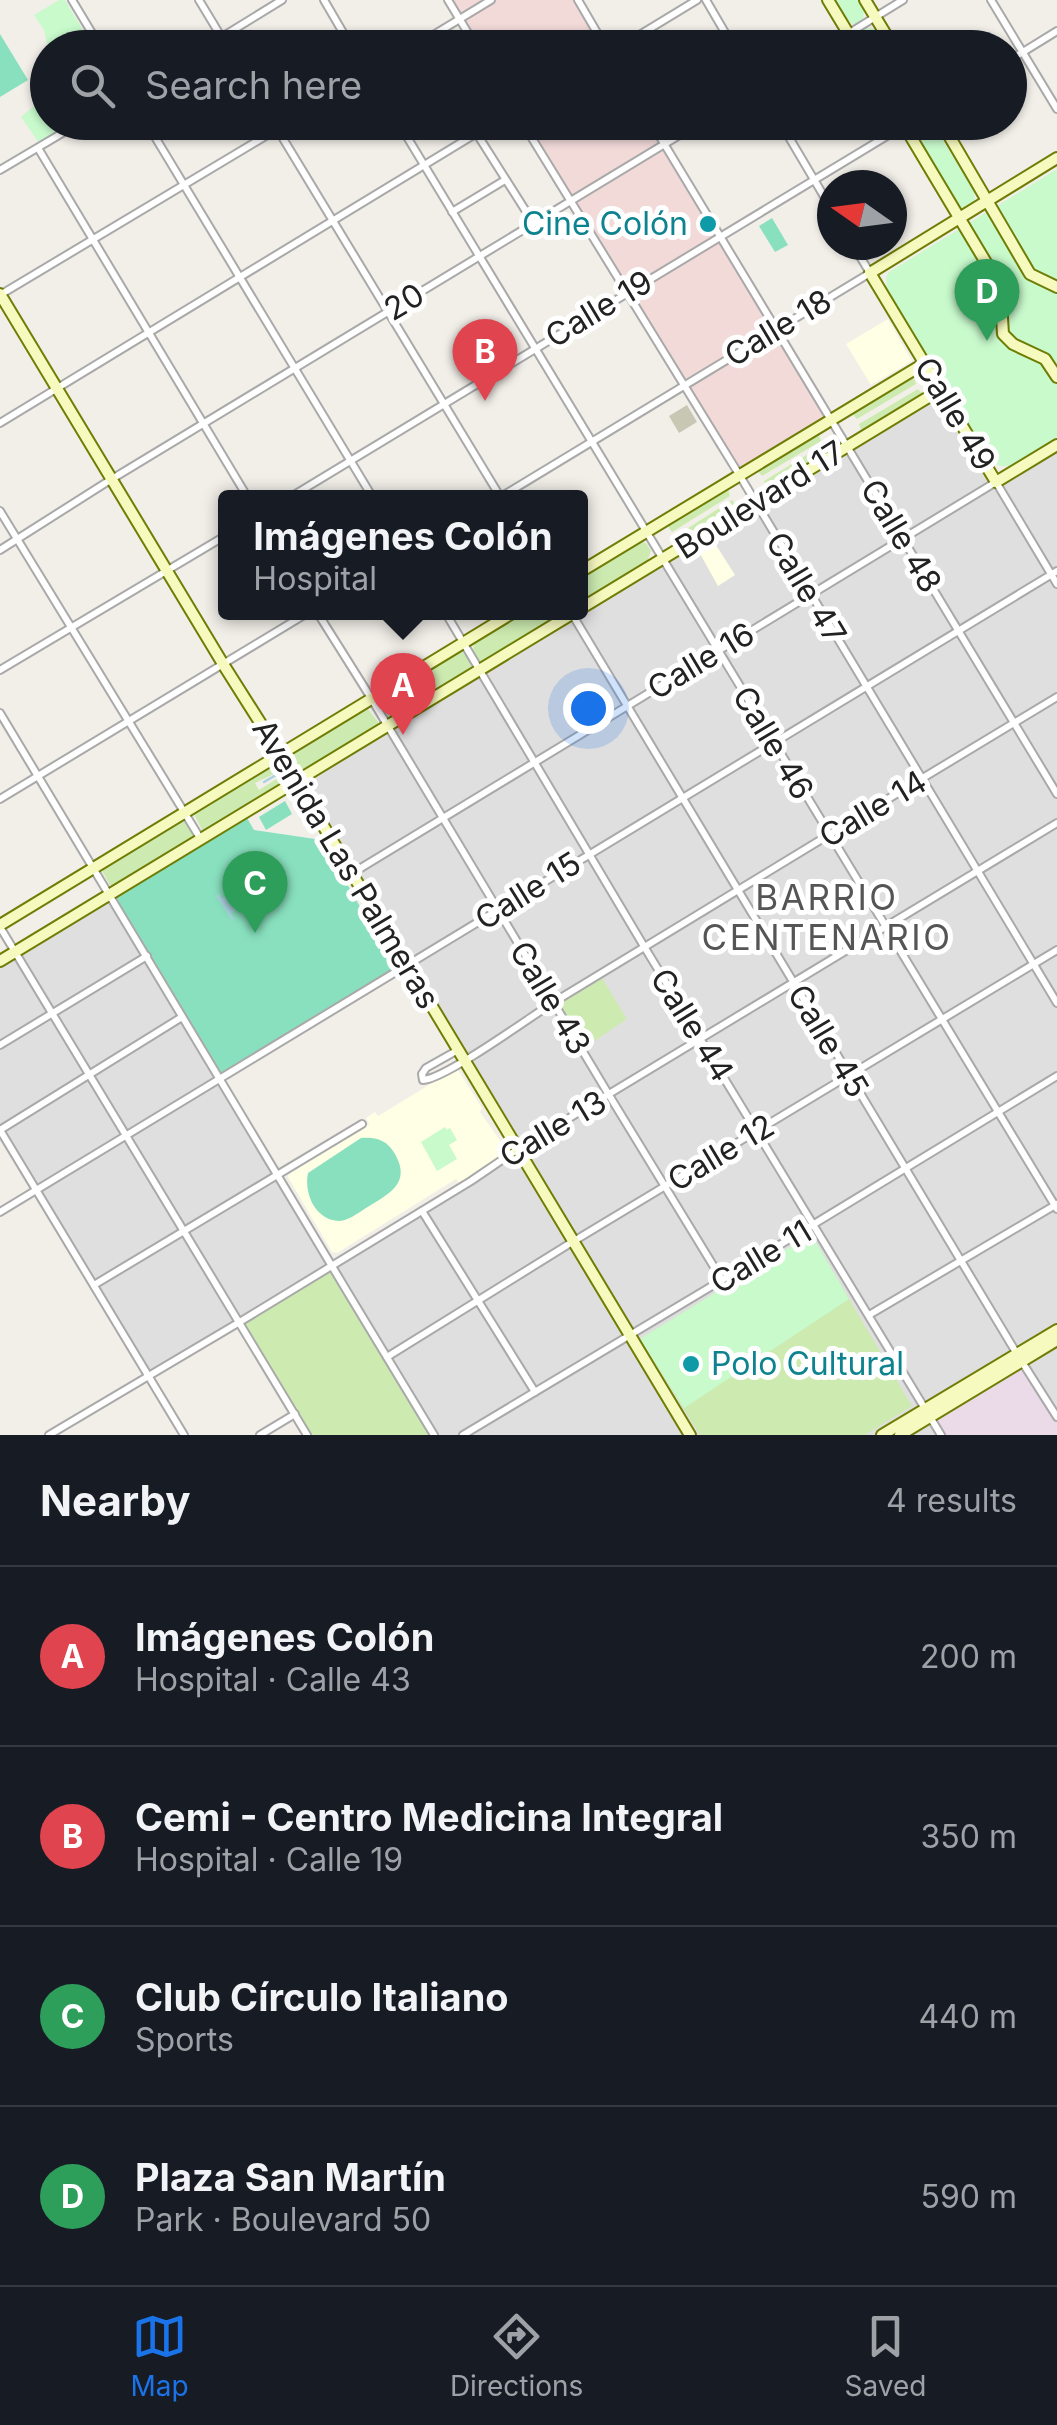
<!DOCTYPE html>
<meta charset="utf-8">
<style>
body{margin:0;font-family:Inter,sans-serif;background:#242831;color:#f1f3f6}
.compass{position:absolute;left:817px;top:170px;width:90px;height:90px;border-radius:50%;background:#171b24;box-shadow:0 2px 8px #0004;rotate:284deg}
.you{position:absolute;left:588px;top:708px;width:35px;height:35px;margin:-25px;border:8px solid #fff;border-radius:50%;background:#1a73e8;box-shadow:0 0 0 15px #1a73e833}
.badge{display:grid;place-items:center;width:65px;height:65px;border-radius:50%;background:#1a73e8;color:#fff;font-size:32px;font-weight:700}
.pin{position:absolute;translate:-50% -82px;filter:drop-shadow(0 2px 5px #0008)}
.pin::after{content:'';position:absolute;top:52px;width:35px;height:30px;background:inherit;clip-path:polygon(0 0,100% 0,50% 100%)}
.popup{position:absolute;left:218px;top:490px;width:370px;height:130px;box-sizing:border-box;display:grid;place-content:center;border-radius:10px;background:#171b24;filter:drop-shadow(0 2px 8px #0005);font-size:32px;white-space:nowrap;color:#9ea1a6}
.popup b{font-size:38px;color:#f1f3f6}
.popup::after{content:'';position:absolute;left:50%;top:100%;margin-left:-20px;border:20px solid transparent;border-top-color:#171b24}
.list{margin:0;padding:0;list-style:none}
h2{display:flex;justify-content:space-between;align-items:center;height:130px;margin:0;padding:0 40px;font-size:42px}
h2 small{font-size:32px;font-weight:400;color:#9ea1a6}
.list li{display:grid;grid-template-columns:65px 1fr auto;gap:30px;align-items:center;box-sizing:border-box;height:180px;padding:0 40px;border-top:2px solid #363941}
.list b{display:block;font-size:38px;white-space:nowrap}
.list p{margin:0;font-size:32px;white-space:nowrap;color:#9ea1a6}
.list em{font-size:32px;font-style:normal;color:#9ea1a6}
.icon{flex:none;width:55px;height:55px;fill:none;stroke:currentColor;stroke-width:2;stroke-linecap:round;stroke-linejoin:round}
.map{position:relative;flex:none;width:1057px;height:1435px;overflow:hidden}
.search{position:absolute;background:#171b24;box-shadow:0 2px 8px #0004;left:30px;right:30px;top:30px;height:110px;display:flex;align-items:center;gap:25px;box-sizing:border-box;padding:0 35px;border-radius:55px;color:#9ea1a6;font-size:38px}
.sheet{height:850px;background:#171b24}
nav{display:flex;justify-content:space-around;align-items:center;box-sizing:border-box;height:140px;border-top:2px solid #363941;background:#171b24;font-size:28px;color:#9ea1a6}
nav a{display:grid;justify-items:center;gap:5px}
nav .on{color:#1a73e8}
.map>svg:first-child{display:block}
</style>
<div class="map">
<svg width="1057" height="1435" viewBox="0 0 1057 1435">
<rect width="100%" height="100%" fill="#f2efe9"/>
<g fill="#e0dfdf">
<polygon points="940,390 996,482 1057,445 1057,1330 882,1435 690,1435 295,781"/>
<polygon points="108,891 330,1266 513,1152 683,1435 434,1435 330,1267 148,1374 0,1130 0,955"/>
<polygon points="1057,1340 1057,1435 900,1435"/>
</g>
<g fill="#f2dad9">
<polygon points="449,0 577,0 606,47 478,47"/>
<polygon points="523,123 651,123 831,421 740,476"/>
</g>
<polygon fill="#ebdbe8" points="1021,1361 1057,1417 1057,1435 941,1435 930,1417"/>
<g fill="#ffffe5">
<polygon points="888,319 912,361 871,385 846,344"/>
<polygon points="709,534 735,575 718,586 694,543"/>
<polygon points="457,1068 482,1108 480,1112 507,1150 506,1154 459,1183 456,1179 337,1253 332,1252 288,1177 289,1174 369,1124 366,1118 375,1112 378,1116"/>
</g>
<polygon fill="#c7c7b4" points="687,405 697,422 679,433 669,416"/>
<g fill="#cdebb0">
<polygon points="913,375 916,384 857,419 851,412"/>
<polygon points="918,389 924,396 862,433 859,424"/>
<polygon points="818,432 821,441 762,476 756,469"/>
<polygon points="823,445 829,453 768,490 764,481"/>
<polygon points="728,488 730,496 672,532 667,525"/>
<polygon points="732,500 739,507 734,510 733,506 681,539 681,544 678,545 674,537"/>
<polygon points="639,540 647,544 651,551 647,562 581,605 580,575"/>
<polygon points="521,613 563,613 561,617 483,664 478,660 473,652 474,641"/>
<path d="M459,651C465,652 472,664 471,670L392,718L388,716L380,701L381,698Z"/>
<polygon points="367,708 378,722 377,728 300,775 294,773 286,757 289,754"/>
<polygon points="271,764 276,773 255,783 259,790 278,778 282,785 207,831 202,830 193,812"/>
<polygon points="182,819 186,821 194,833 193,838 114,886 110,885 101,869"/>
<polygon points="602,978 627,1019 584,1048 560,1007 562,1003"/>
<polygon points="811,1234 912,1406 865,1435 700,1435 640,1339"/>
<polygon points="331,1267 434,1435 307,1435 238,1323"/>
</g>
<g fill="#c8facc">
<polygon points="59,0 65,0 93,47 48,47 44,30 34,15"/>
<polygon points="833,0 859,0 864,10 863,20 854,24 845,20"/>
<path d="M870,28L876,30L887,47H862C856,39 858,30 870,28Z"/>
<polygon points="47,69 48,122 71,123 39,143 21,117 42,99"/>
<polygon points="923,123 933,124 974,191 975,201 970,207 962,208 956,204 916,136 918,126"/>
<path d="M1057,169V437L1009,466C1000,467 995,465 989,459L887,290L886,277L889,272Z"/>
<polygon points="445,1127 447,1130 450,1128 457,1140 449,1145 457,1159 437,1171 421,1142"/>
<polygon points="811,1234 849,1299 684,1408 640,1339"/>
</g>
<g fill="#88e0be">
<polygon points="0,34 28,80 0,97"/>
<polygon points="772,218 788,245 775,252 759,226"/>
<polygon points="285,801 292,814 266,830 259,817"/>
<polygon points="247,818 254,830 322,840 395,968 222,1074 113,899"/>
<path d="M361,1138C376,1137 387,1140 395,1154C412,1184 388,1194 366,1208C358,1213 348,1221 338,1221C314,1219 304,1192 308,1173Z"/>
</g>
<polygon fill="#aad3df" points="239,884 245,884 254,898 231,913 234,919 232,920 216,896 219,894 222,898 237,889"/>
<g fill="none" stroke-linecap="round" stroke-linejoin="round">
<polyline stroke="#aad3df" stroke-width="2.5" points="264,782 276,775"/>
<g stroke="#a9a9a9" stroke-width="10">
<g id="minor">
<polyline points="72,0 101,48"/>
<polyline points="199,0 228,48"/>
<polyline points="324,0 352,48"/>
<polyline points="448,0 477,48"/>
<polyline points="578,0 606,48"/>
<polyline points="706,0 734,48"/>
<polyline points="991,0 1057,109"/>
<polyline points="204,48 282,0"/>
<polyline points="412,48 491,0"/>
<polyline points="618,48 697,0"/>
<polyline points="825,48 903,0"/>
<polyline points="1010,60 1057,31"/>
<polyline points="146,122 373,498"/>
<polyline points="273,122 501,498"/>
<polyline points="398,122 1057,1209"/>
<polyline points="522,122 740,476 1057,1003"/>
<polyline points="651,122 1057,794"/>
<polyline points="780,122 832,210"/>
<polyline points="477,134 534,224"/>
<polyline points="38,148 248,498"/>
<polyline points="0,170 81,122"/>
<polyline points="452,212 505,180"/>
<polyline points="0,295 289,122"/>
<polyline points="0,423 495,122"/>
<polyline points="289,498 910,122"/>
<polyline points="499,498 870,273 853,245"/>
<polyline points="0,511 200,838"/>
<polyline points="0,550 107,482 701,122"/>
<polyline points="317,612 371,698 609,1095 722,1280"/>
<polyline points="445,612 645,948 941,1435"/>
<polyline points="572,614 1017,1354 1057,1417"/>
<polyline points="0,670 225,536"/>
<path d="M0,713C145,953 288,1195 434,1435"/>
<polyline points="0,799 309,612"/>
<polyline points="346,877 996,482 1057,584"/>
<polyline points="0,927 307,1435"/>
<polyline points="0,1045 147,956"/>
<path d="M458,1050L426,1068L422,1074L423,1080C445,1079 529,1018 554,1002C721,900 889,798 1057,697"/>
<polyline points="0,1130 184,1435"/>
<polyline points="0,1130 182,1017"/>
<polyline points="422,1211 535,1392"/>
<polyline points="0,1212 1057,571"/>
<polyline points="94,1285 362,1124"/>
<polyline points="869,1315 1057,1204"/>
<polyline points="387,1357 569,1244 1057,950"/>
<polyline points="49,1435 238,1323 471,1181 518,1149 1057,823"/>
<polyline points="260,1435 295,1414"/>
<polyline points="463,1435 722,1280 1057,1076"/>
</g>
</g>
<g stroke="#707d05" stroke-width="14">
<g id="secondary">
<polyline points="828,0 857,48"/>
<polyline points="865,0 894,48"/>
<polyline points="902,122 1000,286 1003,334 1013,344 1045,359 1057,377"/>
<polyline points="941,122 1030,274 1057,287"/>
<polyline points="1057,158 870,273 996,482 1057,445"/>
<polyline points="0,294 223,664 280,754 690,1435"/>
<polyline points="580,572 925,363"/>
<polyline points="580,609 940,390"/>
<polyline points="0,925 514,612"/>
<polyline points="0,961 575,612"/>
<polyline points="882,1435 1057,1330"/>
<polyline points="900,1435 1057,1340"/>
</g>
</g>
<use href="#minor" stroke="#fff" stroke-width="6"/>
<use href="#secondary" stroke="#f7fabf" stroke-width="10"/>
</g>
<g fill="#0f9aa8" stroke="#fff" stroke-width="4">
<circle cx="708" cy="224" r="10"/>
<circle cx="691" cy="1364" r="10"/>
</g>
<g text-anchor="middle" stroke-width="10" stroke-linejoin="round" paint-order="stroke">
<g font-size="32" fill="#0d838f" stroke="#fff" text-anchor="end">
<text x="688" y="235">Cine Colón</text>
<text x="711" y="1375" text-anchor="start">Polo Cultural</text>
</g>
<g font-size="32" fill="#222" stroke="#fff">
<text transform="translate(404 302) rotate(-31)" y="11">20</text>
<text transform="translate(599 309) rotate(-31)" y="11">Calle 19</text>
<text transform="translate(778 328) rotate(-31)" y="11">Calle 18</text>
<text transform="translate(955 414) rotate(59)" y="11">Calle 49</text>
<text transform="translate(760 500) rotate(-32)" y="11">Boulevard 17</text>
<text transform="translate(901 536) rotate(59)" y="11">Calle 48</text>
<text transform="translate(806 588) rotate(59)" y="11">Calle 47</text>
<text transform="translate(701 661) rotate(-31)" y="11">Calle 16</text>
<text transform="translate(773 743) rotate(59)" y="11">Calle 46</text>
<text transform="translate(873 809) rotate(-31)" y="11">Calle 14</text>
<text transform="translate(346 864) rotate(59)" y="11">Avenida Las Palmeras</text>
<text transform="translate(528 891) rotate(-32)" y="11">Calle 15</text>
<text transform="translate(550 998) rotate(59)" y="11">Calle 43</text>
<text transform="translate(692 1025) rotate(58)" y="11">Calle 44</text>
<text transform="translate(828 1041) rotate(59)" y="11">Calle 45</text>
<text transform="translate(553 1129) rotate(-31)" y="11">Calle 13</text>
<text transform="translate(721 1153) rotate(-31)" y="11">Calle 12</text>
<text transform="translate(761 1257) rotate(-31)" y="11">Calle 11</text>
</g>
<g font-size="35" letter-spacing="2.5" fill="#555" stroke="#fff">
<text x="827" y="910">BARRIO<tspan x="827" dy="40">CENTENARIO</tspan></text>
</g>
</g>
</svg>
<svg class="compass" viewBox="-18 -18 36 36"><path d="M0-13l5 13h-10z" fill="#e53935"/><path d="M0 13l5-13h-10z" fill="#9ea1a6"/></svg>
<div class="you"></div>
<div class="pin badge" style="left:403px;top:735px;background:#e0444e">A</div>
<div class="popup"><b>Imágenes Colón</b>Hospital</div>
<div class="pin badge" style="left:485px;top:401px;background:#e0444e">B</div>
<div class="pin badge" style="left:255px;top:933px;background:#2e9e5b">C</div>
<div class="pin badge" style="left:987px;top:341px;background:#2e9e5b">D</div>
<div class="search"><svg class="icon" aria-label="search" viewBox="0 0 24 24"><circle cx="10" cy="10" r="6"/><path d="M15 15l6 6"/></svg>Search here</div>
</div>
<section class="sheet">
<h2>Nearby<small>4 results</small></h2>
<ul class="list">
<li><span class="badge" style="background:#e0444e">A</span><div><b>Imágenes Colón</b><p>Hospital · Calle 43</p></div><em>200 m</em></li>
<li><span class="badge" style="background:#e0444e">B</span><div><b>Cemi - Centro Medicina Integral</b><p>Hospital · Calle 19</p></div><em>350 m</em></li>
<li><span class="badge" style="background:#2e9e5b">C</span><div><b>Club Círculo Italiano</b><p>Sports</p></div><em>440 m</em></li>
<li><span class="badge" style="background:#2e9e5b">D</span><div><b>Plaza San Martín</b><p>Park · Boulevard 50</p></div><em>590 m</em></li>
</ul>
</section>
<nav>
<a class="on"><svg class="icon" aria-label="map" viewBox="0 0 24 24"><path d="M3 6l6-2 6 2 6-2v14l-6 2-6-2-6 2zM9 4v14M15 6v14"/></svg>Map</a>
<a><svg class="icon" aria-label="directions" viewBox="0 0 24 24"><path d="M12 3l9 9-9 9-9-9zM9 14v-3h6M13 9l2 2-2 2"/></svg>Directions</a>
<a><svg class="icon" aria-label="saved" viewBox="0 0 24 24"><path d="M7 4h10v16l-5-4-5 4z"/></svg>Saved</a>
</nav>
